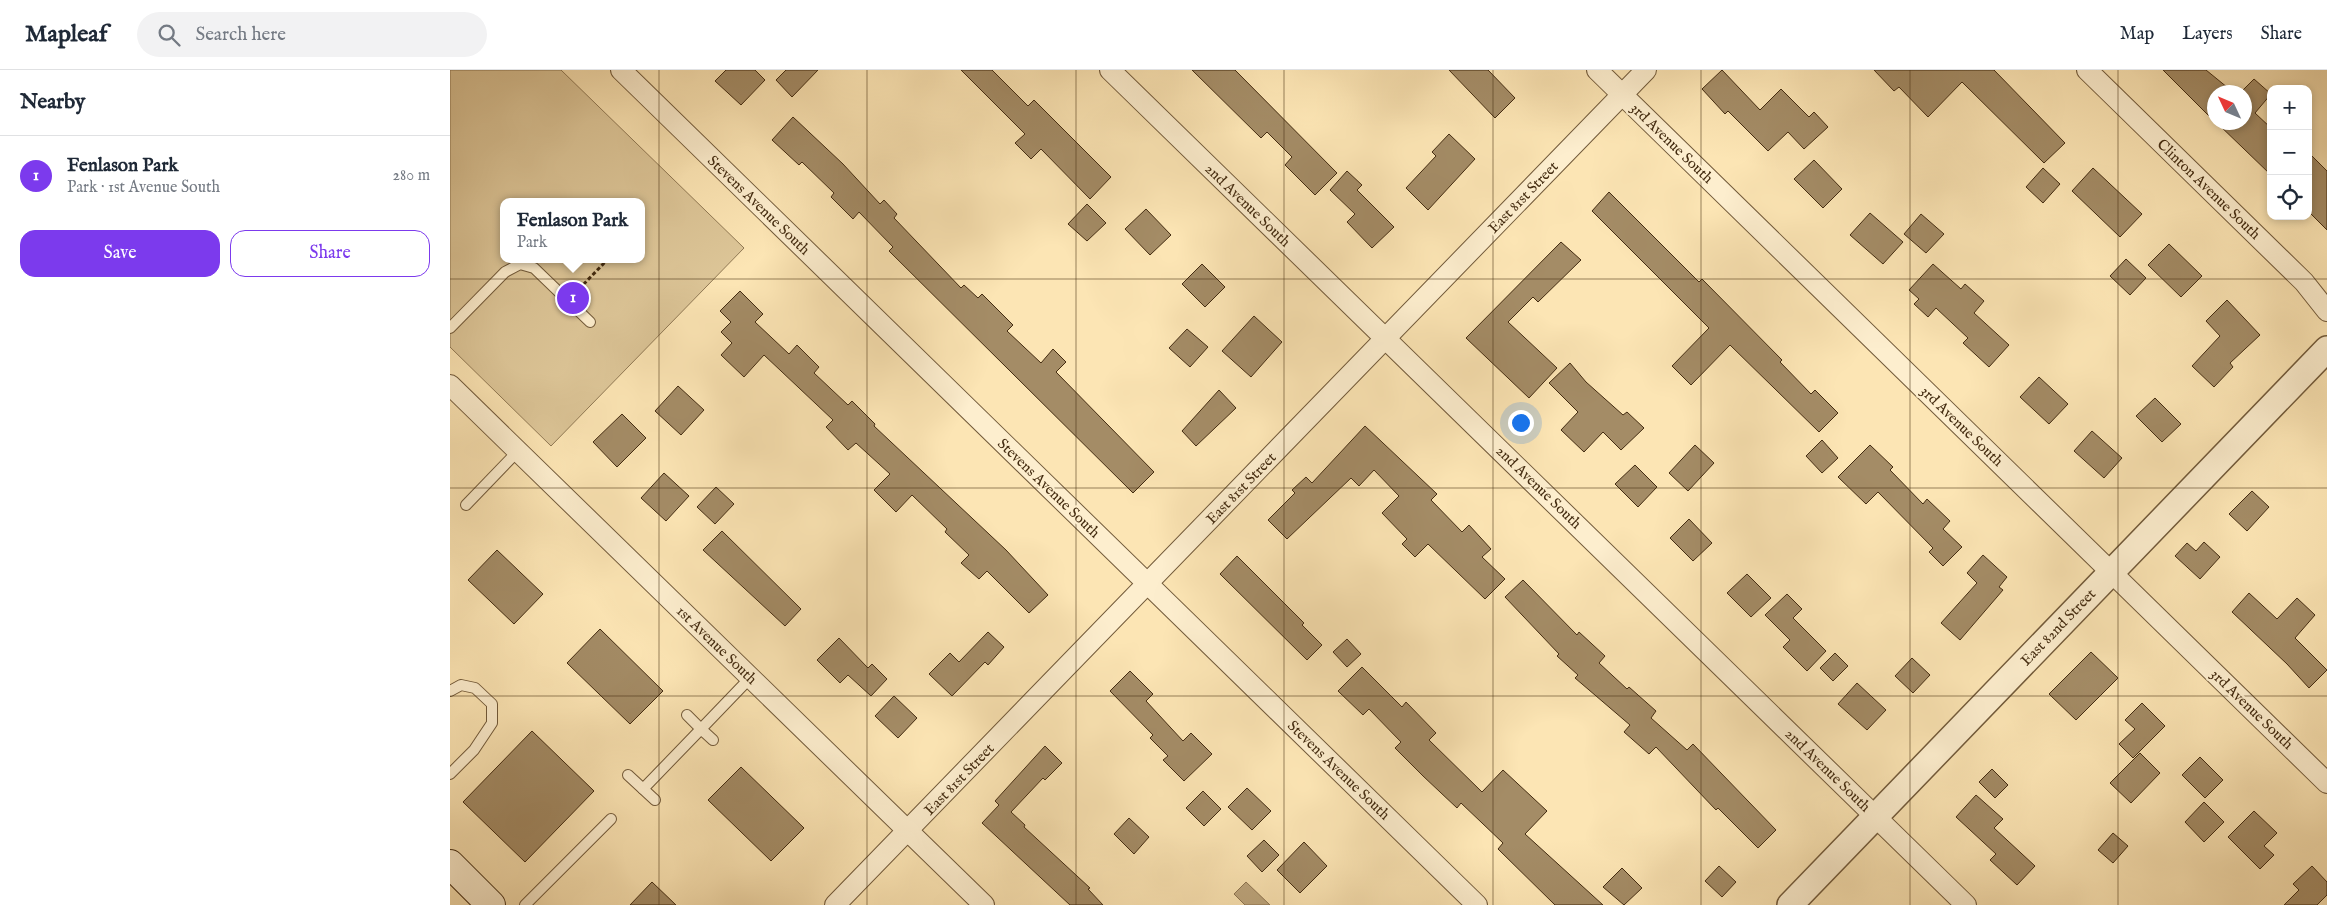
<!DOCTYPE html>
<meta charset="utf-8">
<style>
body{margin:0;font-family:"IM FELL English",serif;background:#f2f2f3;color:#1f2937}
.controls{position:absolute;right:15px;top:15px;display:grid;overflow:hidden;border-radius:10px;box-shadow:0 2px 8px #0003}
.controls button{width:45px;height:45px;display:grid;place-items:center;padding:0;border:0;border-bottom:1px solid #e0e1e3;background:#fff;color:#1f2937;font:25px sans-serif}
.compass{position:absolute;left:1757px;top:15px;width:45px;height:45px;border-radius:50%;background:#fff;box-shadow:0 2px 8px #0003;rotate:314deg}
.you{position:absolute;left:1070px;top:352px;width:18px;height:18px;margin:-12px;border:4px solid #fff;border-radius:50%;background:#1a73e8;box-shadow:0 0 0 8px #1a73e833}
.badge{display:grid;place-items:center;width:32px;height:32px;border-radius:50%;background:#7c3aed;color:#fff;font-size:16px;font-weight:700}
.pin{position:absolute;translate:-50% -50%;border:2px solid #fff;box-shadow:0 1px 5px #0006}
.popup{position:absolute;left:50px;top:128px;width:145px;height:65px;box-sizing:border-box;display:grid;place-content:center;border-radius:10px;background:#fff;filter:drop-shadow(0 1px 4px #0005);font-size:16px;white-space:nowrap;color:#747a83}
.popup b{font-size:19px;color:#1f2937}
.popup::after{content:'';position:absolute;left:50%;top:100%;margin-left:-10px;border:10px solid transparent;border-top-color:#fff}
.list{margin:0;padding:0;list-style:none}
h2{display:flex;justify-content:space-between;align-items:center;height:65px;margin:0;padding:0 20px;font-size:21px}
h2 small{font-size:16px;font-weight:400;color:#747a83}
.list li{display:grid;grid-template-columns:32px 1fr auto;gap:15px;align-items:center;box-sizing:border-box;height:80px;padding:0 20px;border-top:1px solid #e0e1e3}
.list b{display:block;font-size:19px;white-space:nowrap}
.list p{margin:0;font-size:16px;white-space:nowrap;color:#747a83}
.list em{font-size:16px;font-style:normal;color:#747a83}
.actions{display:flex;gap:10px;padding:15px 20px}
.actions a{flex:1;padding:11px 0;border:1px solid #7c3aed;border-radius:15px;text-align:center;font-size:18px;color:#7c3aed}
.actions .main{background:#7c3aed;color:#fff}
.icon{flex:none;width:28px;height:28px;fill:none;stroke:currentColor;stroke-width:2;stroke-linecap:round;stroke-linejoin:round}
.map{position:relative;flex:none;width:1877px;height:835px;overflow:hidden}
header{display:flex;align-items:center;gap:30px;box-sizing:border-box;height:70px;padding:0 25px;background:#fff;border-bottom:1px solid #e0e1e3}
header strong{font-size:24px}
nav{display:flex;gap:28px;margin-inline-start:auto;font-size:18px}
.search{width:350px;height:45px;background:#f2f2f3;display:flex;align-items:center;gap:12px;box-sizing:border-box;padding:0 18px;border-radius:28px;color:#747a83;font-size:19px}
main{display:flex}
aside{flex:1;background:#fff}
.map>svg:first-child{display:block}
</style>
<header>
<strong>Mapleaf</strong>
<div class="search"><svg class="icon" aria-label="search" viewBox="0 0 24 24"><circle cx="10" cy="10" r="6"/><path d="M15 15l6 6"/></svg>Search here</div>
<nav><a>Map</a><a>Layers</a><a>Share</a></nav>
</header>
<main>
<aside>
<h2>Nearby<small></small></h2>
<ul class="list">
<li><span class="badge">1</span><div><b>Fenlason Park</b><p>Park · 1st Avenue South</p></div><em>280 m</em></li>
</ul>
<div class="actions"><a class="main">Save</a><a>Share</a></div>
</aside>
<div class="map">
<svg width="1877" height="835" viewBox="0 0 1877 835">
<rect width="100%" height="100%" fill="#fce5b4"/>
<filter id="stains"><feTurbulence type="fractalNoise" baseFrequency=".004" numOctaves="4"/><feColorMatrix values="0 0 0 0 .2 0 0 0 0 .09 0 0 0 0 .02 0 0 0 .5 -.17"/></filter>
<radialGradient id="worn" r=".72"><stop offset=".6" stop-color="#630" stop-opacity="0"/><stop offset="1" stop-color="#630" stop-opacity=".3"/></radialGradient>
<path fill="#ddc698" stroke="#907954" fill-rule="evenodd" d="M0,0H111L294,178L101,376L0,277ZM54,132H192V189H54Z"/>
<polygon fill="#bda67d" stroke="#8d7552" points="796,812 820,835 795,835 784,824"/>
<g fill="#a48c66" stroke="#442c11">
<polygon points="276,0 305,0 315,10 291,35 265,11"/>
<polygon points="336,0 368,0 342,27 326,10"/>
<polygon points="511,0 542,0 578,36 584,30 661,107 640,129 591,79 581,89 565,73 575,64"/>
<polygon points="742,0 785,0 887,103 865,125 835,95 842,87 817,62 811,68"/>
<polygon points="999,0 1038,0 1065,28 1045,48"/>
<polygon points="1272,0 1310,40 1331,19 1359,47 1364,42 1378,57 1354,79 1338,62 1318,81 1278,41 1275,44 1252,19"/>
<polygon points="1424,0 1544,0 1615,73 1594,93 1512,12 1478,47 1449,17 1444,21"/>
<polygon points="1713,0 1756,0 1783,22 1764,22 1764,51"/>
<polygon points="1804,9 1821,24 1805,43 1821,58 1821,105 1766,52 1794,52 1794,22 1791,22"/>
<polygon points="343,47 393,94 430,134 434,130 447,144 444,148 511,218 514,215 528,228 532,224 563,255 557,261 591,293 603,279 616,292 606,302 704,402 683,423 439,181 443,177 409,142 403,149 381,127 384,123 352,92 349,95 322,70"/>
<polygon points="999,64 1025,89 978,140 956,118 986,86 982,82"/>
<polygon points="1858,82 1877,101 1877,160 1858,141"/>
<polygon points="1364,90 1392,119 1373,138 1344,109"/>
<polygon points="1593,98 1610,114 1593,133 1576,117"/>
<polygon points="1643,98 1692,144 1670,167 1622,121"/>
<polygon points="897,101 912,115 907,120 944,157 922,178 897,152 905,144 880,120"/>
<polygon points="1159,122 1249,212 1252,209 1332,290 1330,292 1361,324 1365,320 1388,343 1369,362 1280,275 1241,315 1222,296 1259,258 1142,141"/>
<polygon points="637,134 656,153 637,171 618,154"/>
<polygon points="696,139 721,165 700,185 675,159"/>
<polygon points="1420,143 1453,172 1433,194 1400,165"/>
<polygon points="1471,144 1494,164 1476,183 1454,164"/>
<polygon points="1111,172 1131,190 1088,232 1083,227 1058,252 1107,298 1079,328 1016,268"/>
<polygon points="1719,174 1752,206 1731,227 1698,195"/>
<polygon points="1676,189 1696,208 1680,225 1660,206"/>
<polygon points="752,194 775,217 755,237 732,214"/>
<polygon points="1483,194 1511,219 1515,214 1534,231 1524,243 1559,275 1539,297 1513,273 1518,268 1486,238 1478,247 1464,234 1469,229 1459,220"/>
<polygon points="290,221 313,244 305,252 339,284 347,275 369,297 364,303 398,335 402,331 425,354 424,356 556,480 598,525 579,543 537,501 529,509 511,493 519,485 495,462 497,459 462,425 446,442 424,420 440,404 406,373 398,380 376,357 383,350 314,285 294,307 271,285 282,273 271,262 281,252 270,241"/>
<polygon points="1777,230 1810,265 1780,293 1783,297 1764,317 1742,296 1770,266 1756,251"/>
<polygon points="804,246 832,272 801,307 772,281"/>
<polygon points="737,259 758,277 740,297 719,278"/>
<polygon points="1120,293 1136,312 1173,345 1177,342 1194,358 1171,380 1153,362 1134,382 1111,360 1128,342 1099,313"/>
<polygon points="1589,307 1618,334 1599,354 1570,327"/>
<polygon points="228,316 254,340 231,365 205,341"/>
<polygon points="769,320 786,338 746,376 732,361"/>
<polygon points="1705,328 1731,354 1712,372 1686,346"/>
<polygon points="172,344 196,368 167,397 143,372"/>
<polygon points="915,356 987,424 981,430 1012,462 1019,455 1041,479 1032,487 1055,509 1035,529 978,474 965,487 952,474 957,469 932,443 949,426 924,400 909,416 901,408 837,469 818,450 845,423 842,420 856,407 862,413"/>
<polygon points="1642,361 1672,388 1654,408 1624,381"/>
<polygon points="1372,370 1388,388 1372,403 1356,386"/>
<polygon points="1245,375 1264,393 1238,421 1219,403"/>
<polygon points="1420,375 1443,397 1440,400 1473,434 1477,429 1500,451 1493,459 1512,477 1493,496 1479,482 1483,478 1428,422 1416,434 1388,407"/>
<polygon points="1185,395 1207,417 1188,437 1165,414"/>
<polygon points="214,403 239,426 216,451 191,428"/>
<polygon points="266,417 284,434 265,454 247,437"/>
<polygon points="1802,421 1819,437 1797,461 1779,444"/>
<polygon points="1239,449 1262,473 1243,491 1220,468"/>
<polygon points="272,461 351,539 335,556 253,480"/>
<polygon points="1754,472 1770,487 1750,509 1725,486 1737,473 1746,481"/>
<polygon points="47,480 93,524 64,554 18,510"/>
<polygon points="1533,485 1557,507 1549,517 1553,520 1510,570 1491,553 1527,513 1517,503"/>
<polygon points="787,486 854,553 852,555 872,575 857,590 770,504"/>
<polygon points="1297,504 1321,528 1301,547 1277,523"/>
<polygon points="1073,510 1127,565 1129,562 1155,586 1149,593 1177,619 1179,617 1206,641 1201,648 1237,680 1243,674 1326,760 1308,778 1268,738 1266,740 1206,677 1199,684 1174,662 1180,655 1125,608 1128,605 1107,586 1109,584 1055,527"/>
<polygon points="1799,523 1827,549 1847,528 1865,545 1845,568 1877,600 1859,618 1837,594 1782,542"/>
<polygon points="1337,524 1352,539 1343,548 1376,581 1357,601 1333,577 1340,570 1315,545"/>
<polygon points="150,559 213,621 180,654 117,593"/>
<polygon points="538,562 554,577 538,595 535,592 502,626 479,604 500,583 509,592"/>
<polygon points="389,568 418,598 422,594 437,609 421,626 398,605 390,613 367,590"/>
<polygon points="897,569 911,584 897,597 883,582"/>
<polygon points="1641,582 1668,608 1626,650 1599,624"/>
<polygon points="1385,583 1398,596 1383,611 1370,598"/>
<polygon points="1462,588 1480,605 1463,623 1445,606"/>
<polygon points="912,597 952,637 956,632 986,663 979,670 1032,722 1053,700 1097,741 1075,764 1153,835 1105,835 1048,779 1053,773 1011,733 1007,738 973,706 945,678 951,672 919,639 913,645 888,621"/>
<polygon points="680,601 703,624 696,631 733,671 741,663 762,684 734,711 713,690 718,686 700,668 703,665 660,621"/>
<polygon points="1407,613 1436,640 1417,660 1388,634"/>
<polygon points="444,626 467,648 448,668 425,646"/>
<polygon points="1692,633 1715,656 1683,688 1669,674 1685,659 1675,650"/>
<polygon points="82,661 144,721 75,792 13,732"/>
<polygon points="595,676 612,693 595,710 593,708 561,742 575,755 574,757 640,818 638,819 653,835 620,835 532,753 549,735 545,731"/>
<polygon points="1690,683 1710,703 1681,733 1660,713"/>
<polygon points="1750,687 1773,710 1755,728 1732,705"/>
<polygon points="291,697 354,758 321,791 258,730"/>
<polygon points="1542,699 1558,715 1545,728 1529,712"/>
<polygon points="797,718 821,741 802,760 778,737"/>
<polygon points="753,721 771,739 754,756 736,738"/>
<polygon points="1526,725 1553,749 1544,758 1585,796 1567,815 1540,790 1546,784 1506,747"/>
<polygon points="1754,732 1774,752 1754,772 1735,752"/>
<polygon points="1804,741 1827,763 1814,776 1824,785 1810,799 1778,767"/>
<polygon points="679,748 699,767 684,784 664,764"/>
<polygon points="1663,763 1678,776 1663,793 1648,780"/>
<polygon points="814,770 829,785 812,802 797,786"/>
<polygon points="854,772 877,796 850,823 827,800"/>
<polygon points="1269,796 1286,812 1272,827 1255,811"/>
<polygon points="1862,796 1877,812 1877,825 1867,835 1834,835 1849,820 1843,814"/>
<polygon points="1172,798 1192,818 1174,835 1153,817"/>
<polygon points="202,812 226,835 180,835"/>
</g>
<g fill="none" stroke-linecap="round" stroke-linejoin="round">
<g stroke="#725a3a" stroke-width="12">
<g id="service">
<polyline points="0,258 55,202 70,194 84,198 140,252"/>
<polyline points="16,435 68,381"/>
<polyline points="0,621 11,615 25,618 42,634 42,653 24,680 0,704"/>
<polyline points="237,645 251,659 300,608"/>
<polyline points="178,705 205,730"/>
<polyline points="193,719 251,659 263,670"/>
<polyline points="75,835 161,749"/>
</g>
</g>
<g stroke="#725a3a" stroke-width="22">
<g id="minor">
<polyline points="171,0 1027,835"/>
<polyline points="660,0 1516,835"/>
<polyline points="1147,0 1877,713"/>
<polyline points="1637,0 1854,212 1877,241"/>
<polyline points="0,315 534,835"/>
<polyline points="385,835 1196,0"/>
</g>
</g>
<g stroke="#725a3a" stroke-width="28">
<polyline id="tertiary" points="1340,835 1877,279"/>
</g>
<g stroke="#442c11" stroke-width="30">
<polyline id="secondary" points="0,794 41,835"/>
</g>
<polyline stroke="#442c11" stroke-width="3" stroke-dasharray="4 2.5" stroke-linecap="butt" points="129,219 158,189"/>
<use href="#service" stroke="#fdeece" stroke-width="10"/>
<use href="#minor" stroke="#fdeece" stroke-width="20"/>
<use href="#tertiary" stroke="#fdeece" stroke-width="25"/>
<use href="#secondary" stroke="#fdeece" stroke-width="28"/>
</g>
<path fill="none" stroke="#442c11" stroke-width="1" stroke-opacity="0.55" d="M209,0V835M417,0V835M626,0V835M834,0V835M1043,0V835M1251,0V835M1460,0V835M1668,0V835M0,209H1877M0,418H1877M0,626H1877"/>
<g text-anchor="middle" stroke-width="4.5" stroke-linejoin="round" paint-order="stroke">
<g font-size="15" fill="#442c11" stroke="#fdeece">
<text transform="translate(1222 73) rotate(44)" y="5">3rd Avenue South</text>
<text transform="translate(1759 119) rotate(44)" y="5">Clinton Avenue South</text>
<text transform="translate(1073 127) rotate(-46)" y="5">East 81st Street</text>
<text transform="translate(309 135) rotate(44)" y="5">Stevens Avenue South</text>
<text transform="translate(798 135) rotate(44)" y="5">2nd Avenue South</text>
<text transform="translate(1512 356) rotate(44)" y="5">3rd Avenue South</text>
<text transform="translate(1089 417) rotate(44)" y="5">2nd Avenue South</text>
<text transform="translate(599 418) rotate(44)" y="5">Stevens Avenue South</text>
<text transform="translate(791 418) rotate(-46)" y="5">East 81st Street</text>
<text transform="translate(1608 557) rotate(-46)" y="5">East 82nd Street</text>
<text transform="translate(267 575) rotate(44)" y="5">1st Avenue South</text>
<text transform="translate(1802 639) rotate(44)" y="5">3rd Avenue South</text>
<text transform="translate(889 700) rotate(44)" y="5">Stevens Avenue South</text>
<text transform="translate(1378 700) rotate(44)" y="5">2nd Avenue South</text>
<text transform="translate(509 709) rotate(-46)" y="5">East 81st Street</text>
</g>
</g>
<rect width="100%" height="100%" filter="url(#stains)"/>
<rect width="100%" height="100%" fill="url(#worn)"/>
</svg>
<div class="controls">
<button>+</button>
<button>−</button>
<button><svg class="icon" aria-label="locate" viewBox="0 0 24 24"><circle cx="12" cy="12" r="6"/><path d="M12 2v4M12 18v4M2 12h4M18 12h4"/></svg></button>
</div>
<svg class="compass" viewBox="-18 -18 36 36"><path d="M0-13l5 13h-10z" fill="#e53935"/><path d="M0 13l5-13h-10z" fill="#747a83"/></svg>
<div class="you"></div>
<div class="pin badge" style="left:123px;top:228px">1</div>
<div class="popup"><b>Fenlason Park</b>Park</div>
</div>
</main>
